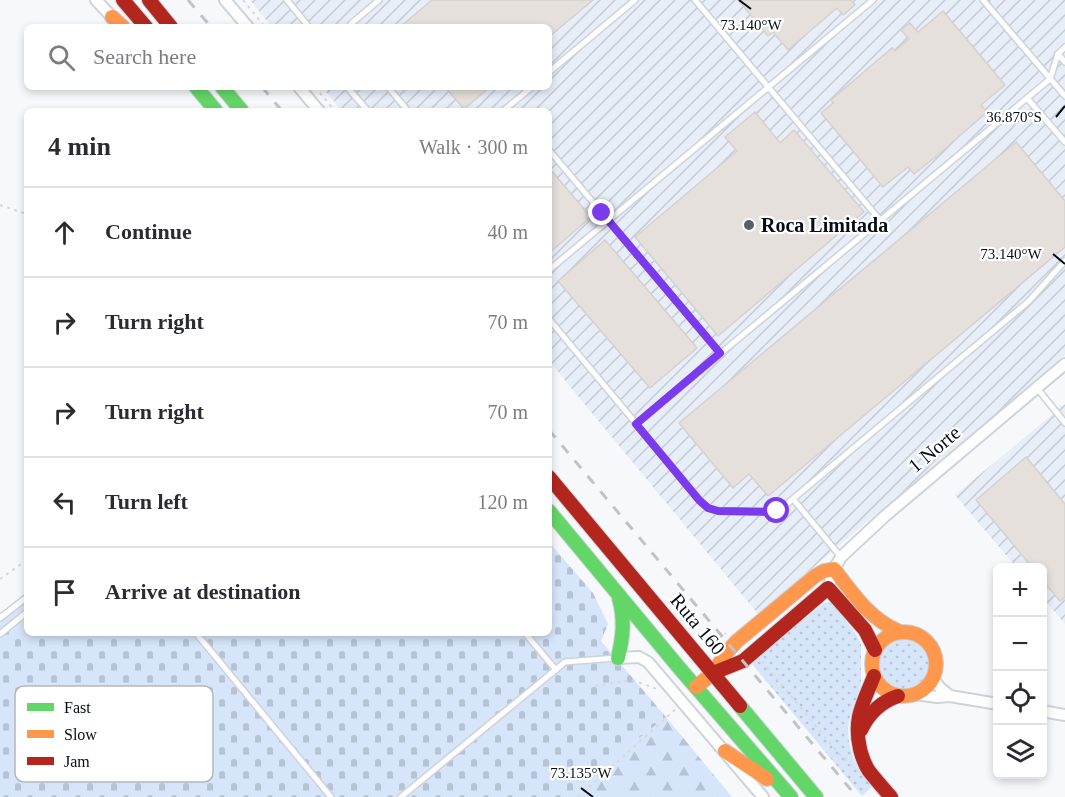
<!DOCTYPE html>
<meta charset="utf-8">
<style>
body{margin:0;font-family:"Times New Roman",serif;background:#f7f7f7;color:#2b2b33}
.controls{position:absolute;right:18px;bottom:18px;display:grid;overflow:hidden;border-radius:9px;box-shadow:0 3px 9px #0003}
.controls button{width:54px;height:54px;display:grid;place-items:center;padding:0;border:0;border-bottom:2px solid #e1e1e2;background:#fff;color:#2b2b33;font:30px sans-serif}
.stop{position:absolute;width:18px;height:18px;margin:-14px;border:4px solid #7c3aed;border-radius:50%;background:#fff}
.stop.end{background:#7c3aed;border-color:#fff;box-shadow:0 2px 6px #0008}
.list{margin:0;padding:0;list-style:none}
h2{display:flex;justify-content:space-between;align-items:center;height:78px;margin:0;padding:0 24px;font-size:26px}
h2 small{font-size:20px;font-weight:400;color:#7c7c81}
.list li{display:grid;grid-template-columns:39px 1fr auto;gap:18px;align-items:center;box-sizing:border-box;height:90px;padding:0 24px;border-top:2px solid #e1e1e2}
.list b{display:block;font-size:22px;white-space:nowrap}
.list em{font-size:20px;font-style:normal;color:#7c7c81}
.icon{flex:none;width:33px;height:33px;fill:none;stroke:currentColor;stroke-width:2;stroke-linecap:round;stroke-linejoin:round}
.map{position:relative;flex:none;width:1065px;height:797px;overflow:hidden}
.search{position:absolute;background:#fff;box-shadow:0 3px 9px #0003;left:24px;top:24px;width:528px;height:66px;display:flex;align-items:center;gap:15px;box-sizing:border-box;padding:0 21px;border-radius:9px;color:#7c7c81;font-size:22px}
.panel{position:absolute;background:#fff;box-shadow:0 3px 9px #0003;left:24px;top:108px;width:528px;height:528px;border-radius:9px}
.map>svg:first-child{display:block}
</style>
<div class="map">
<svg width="1065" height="797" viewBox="0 0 1065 797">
<defs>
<pattern id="industrial-furrows" width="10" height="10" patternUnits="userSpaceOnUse" patternTransform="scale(1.5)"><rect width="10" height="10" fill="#e7eef8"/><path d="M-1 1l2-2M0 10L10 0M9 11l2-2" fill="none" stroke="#c5cbd4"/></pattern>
<pattern id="grass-dots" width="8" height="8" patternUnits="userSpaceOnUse" patternTransform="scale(1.5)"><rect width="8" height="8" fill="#d6e5f9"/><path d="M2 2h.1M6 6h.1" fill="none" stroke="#b6c3d5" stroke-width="1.8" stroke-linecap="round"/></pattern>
<pattern id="forest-firs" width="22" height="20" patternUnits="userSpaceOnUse" patternTransform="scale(1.5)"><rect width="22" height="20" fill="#d6e5f9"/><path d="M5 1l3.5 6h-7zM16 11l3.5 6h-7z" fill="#b6c3d5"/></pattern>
<pattern id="cemetery-stones" width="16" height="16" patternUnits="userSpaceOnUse" patternTransform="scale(1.5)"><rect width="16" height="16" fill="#d6e5f9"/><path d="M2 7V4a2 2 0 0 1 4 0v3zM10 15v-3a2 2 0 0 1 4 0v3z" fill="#b6c3d5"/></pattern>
</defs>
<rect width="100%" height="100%" fill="#f6f8fb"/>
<g fill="url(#industrial-furrows)">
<polygon points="250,0 1065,0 1065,355 758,614 549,361 549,111 342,111 322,87 549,87 549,27 272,27"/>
<polygon points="1065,404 1065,624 1043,598 1042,568 1016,567 955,495"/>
</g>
<g fill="url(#grass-dots)">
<polygon points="829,602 833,604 856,634 861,644 861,685 850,716 848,728 849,742 853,758 861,774 872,787 862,796 752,664 753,661 824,603"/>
<circle cx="904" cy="663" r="25"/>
</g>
<polygon fill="url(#forest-firs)" points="666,717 732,797 564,797"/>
<polygon fill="url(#cemetery-stones)" points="549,542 593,593 608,624 601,641 666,717 564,797 0,797 0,618 27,596 27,633 549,633"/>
<g fill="#e5e0dc" stroke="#d5d1cd" stroke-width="1.5">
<polygon points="432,0 593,0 549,37 549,27 400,27"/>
<polygon points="738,0 851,0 855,5 843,15 837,8 788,50 773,32 768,36"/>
<polygon points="943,11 1005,85 981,105 987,112 939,154 914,174 908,167 883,187 821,113 833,103 831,100 892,48 895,51 909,39 901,30 910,23 918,32"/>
<polygon points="445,87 490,87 464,109"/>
<polygon points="755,112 780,143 794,130 864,212 718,336 635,237 737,151 725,137"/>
<polygon points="1016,142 1065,201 1065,247 768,496 749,474 733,488 679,423"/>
<polygon points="549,168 591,217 549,253"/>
<polygon points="605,240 697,348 650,388 558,281"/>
<polygon points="1026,457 1065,504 1065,597 1060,601 1042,580 1042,567 1032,567 976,500"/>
</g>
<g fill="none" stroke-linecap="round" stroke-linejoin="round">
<g stroke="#ced3da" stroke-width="8">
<g id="lane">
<polyline points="287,0 309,27"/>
<polyline points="695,0 880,220"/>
<polyline points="983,0 1065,96"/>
<polyline points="349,27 352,23 379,0"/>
<polyline points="1058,54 1065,62"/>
<polyline points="549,72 635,0"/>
<polyline points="347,87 368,111"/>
<polyline points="388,87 408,111"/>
<polyline points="1027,98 1065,142"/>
<polyline points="503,111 532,87"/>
<polyline points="549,150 720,353"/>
<polyline points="549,270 873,0"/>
<polyline points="549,319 703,504 708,508 718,511 771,512 782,508 1029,301 1065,261"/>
<polyline points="1037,388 1065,423"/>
<polyline points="636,424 1050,79 1058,54 1065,47"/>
<polyline points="793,499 841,557"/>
<polyline points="0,618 27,597"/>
<polyline points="196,633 331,797"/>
<polyline points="525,633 556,670"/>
<polyline points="0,634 27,612"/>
<polyline points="401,797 565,662 616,658"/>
</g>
</g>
<g stroke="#ced3da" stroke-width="14">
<g id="street">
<polyline points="96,0 112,17"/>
<polyline points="225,0 248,27"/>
<polyline points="299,87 319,111"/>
<polyline points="828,588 834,569 841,557 885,516 1065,364"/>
<polyline points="618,658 639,657 648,662 763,797"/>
<polyline points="933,678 940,688 950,696"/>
<polyline points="915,694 937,697 950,696 998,704"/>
<polyline points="1042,711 1065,715"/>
</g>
</g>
<g stroke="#ced3da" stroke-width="16">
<g id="fast">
<polyline points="196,87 216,111"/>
<polyline points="222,87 242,111"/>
<polyline points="549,511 681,670 791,797"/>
<path d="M618,658C623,637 625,619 619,598"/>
<polyline points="740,706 816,797"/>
</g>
</g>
<g stroke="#ced3da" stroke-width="16">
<g id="slow">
<polyline points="112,17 123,27"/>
<circle cx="904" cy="664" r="32"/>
<path d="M696,687L713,673L727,652L736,642L815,576L824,571L834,569C853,594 869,618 898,631"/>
<polyline points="725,751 767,779"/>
</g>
</g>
<g stroke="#ced3da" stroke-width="16">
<g id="jam">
<polyline points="123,0 146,27"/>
<polyline points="149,0 171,27"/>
<polyline points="549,477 740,706"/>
<polyline points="713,673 743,661 828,588 865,630 875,650"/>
<path d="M874,676C863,704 853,718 860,749C862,757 865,765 869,771C876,780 884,789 891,797"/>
<path d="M861,730C869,713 880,702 898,696"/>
</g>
</g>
<g stroke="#d7d8d9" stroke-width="2" stroke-dasharray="3 4.5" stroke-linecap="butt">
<polyline points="243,0 265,27"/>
<polyline points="315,87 335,111"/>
<polyline points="0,205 27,214"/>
<polyline points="0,579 27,560"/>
<polyline points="707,648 726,633"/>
<polyline points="762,661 839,754 852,766"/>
<polyline points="595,686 632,680 657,689"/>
<polyline points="578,797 676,709"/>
</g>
<use href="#lane" stroke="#fefefe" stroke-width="5"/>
<use href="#street" stroke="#fefefe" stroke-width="10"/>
<use href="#fast" stroke="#63d668" stroke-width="14"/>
<use href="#slow" stroke="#ff974d" stroke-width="14"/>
<use href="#jam" stroke="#b3261e" stroke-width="14"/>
<g stroke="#c2c3c5" stroke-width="3" stroke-dasharray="10 10" stroke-linecap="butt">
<polyline points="188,0 211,27"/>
<polyline points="262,87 282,111"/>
<polyline points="549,430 857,797"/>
</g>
</g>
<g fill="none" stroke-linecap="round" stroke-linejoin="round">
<polyline stroke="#7c3aed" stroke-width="8" points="602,213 720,353 636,424 699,500 708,508 718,511 771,512 777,511"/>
</g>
<path fill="none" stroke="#060c16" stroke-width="2" d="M739,0L751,9M1056,117L1065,106M1053,254L1065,264M581,788L593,797"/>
<circle fill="#5a5f66" stroke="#fff" stroke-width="2" cx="749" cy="225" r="6"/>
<g text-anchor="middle" stroke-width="4.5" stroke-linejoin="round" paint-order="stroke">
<g font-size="20" font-weight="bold" fill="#060c16" stroke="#fff" text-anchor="start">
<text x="761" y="232">Roca Limitada</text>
</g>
<g font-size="20" fill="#060c16" stroke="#fff">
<text transform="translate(934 449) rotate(-40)" y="7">1 Norte</text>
<text transform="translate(698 624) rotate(50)" y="7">Ruta 160</text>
</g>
</g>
<rect x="15" y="686" width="198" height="96" rx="9" fill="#fff" stroke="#b4b6b9" stroke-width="1.5"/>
<rect x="27" y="703" width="27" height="8" fill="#63d668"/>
<rect x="27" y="730" width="27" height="8" fill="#ff974d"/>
<rect x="27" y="757" width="27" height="8" fill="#b3261e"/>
<g font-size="16" fill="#060c16">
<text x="64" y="713">Fast</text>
<text x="64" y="740">Slow</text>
<text x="64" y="767">Jam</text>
</g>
<g font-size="15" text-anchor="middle" fill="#060c16" stroke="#fff" stroke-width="4.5" stroke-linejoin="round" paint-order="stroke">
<text x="751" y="30">73.140°W</text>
<text x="1014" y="122">36.870°S</text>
<text x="1011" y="259">73.140°W</text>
<text x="581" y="778">73.135°W</text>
</g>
</svg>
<div class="controls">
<button>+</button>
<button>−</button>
<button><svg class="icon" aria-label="locate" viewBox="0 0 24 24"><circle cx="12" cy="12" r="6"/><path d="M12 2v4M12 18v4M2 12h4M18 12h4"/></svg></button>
<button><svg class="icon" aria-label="layers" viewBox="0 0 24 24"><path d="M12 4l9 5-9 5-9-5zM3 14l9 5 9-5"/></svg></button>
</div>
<div class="stop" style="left:777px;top:511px"></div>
<div class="stop end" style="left:602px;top:213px"></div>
<div class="search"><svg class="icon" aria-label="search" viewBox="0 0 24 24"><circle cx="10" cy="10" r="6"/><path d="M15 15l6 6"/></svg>Search here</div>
<section class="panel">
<h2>4 min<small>Walk · 300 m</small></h2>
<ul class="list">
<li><svg class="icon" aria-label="ahead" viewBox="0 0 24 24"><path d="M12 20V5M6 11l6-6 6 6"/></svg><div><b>Continue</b></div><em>40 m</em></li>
<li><svg class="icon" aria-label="right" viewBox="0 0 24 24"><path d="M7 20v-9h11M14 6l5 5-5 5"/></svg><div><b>Turn right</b></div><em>70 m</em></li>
<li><svg class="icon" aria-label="right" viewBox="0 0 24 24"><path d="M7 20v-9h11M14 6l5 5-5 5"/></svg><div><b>Turn right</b></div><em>70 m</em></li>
<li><svg class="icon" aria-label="left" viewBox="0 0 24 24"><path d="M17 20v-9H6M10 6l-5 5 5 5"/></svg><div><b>Turn left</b></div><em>120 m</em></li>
<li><svg class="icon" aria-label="arrive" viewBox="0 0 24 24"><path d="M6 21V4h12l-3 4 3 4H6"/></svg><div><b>Arrive at destination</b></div></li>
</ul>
</section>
</div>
